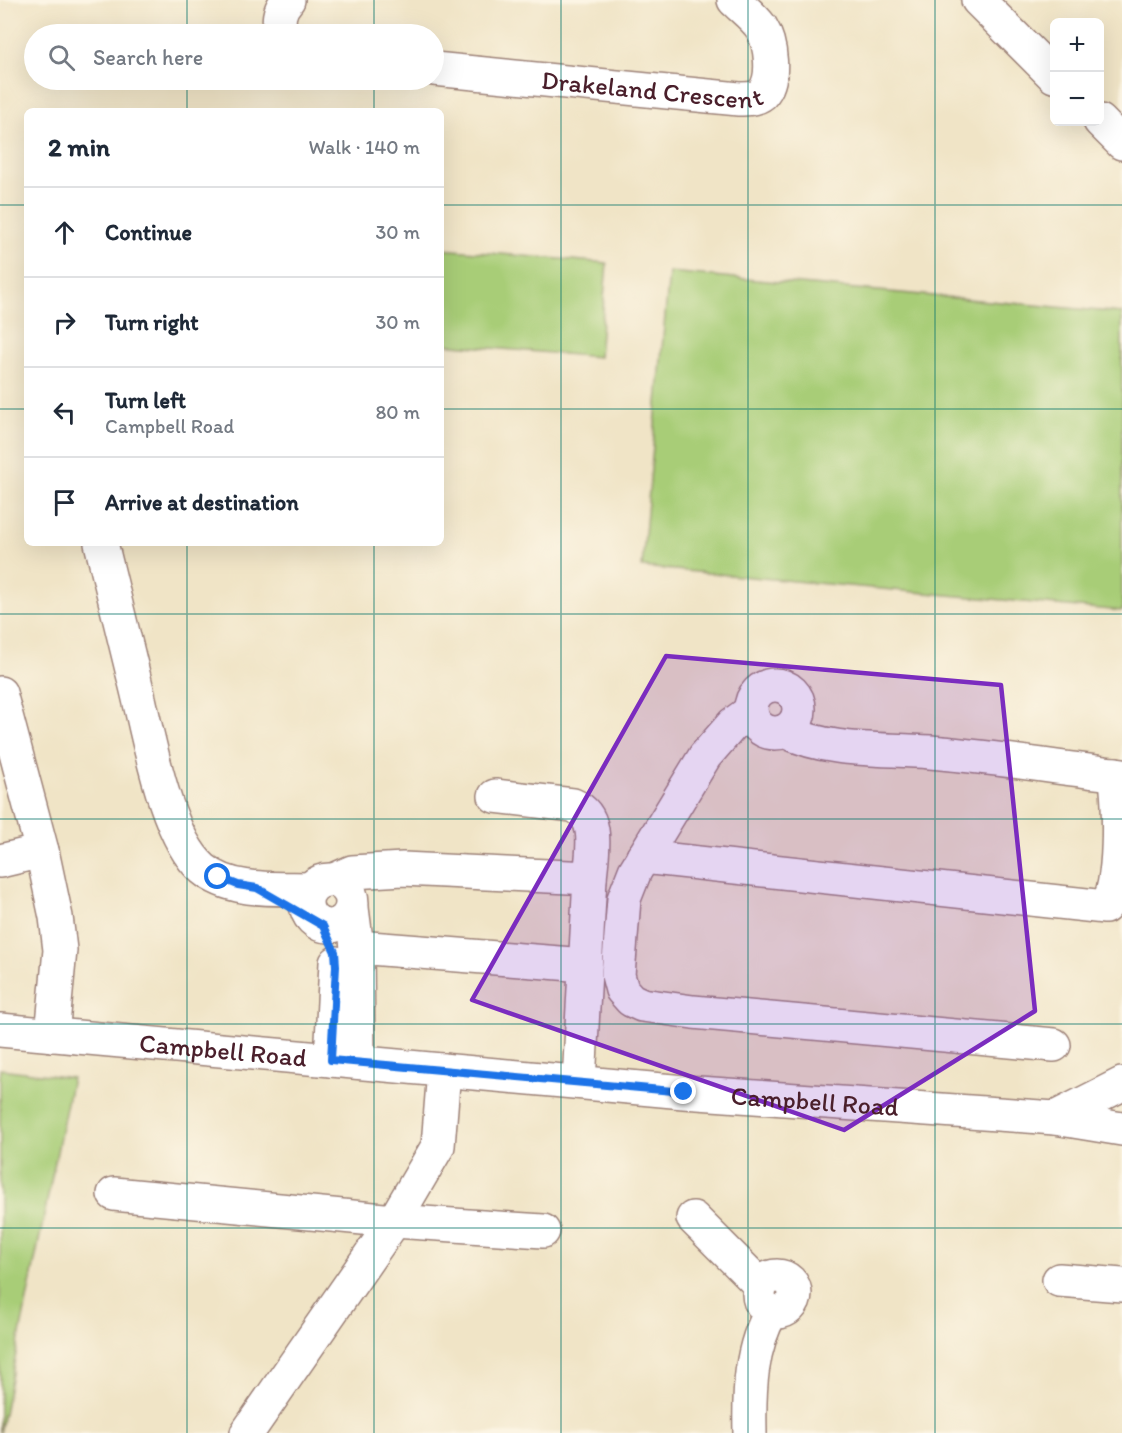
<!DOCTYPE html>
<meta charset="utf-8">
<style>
body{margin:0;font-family:Itim,sans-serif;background:#f6f6f7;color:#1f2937}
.controls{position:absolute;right:18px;top:18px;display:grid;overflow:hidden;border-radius:9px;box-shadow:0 6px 24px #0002}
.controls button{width:54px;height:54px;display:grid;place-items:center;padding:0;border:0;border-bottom:2px solid #e0e1e3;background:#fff;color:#1f2937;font:30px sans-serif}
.stop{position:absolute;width:18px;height:18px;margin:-14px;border:4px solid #1a73e8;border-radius:50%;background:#fff}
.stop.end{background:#1a73e8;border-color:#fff;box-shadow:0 2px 6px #0008}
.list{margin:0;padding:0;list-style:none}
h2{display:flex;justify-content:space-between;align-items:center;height:78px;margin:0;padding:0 24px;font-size:26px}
h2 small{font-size:20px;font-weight:400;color:#747a83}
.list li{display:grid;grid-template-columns:39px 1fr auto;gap:18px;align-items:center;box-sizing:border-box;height:90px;padding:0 24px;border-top:2px solid #e0e1e3}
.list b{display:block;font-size:22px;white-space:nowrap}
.list p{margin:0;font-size:20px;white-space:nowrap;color:#747a83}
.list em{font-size:20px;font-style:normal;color:#747a83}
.icon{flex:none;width:33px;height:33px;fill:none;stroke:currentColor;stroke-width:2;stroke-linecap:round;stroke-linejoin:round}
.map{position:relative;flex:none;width:1122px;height:1433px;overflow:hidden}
.search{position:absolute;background:#fff;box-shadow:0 6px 24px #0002;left:24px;top:24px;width:420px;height:66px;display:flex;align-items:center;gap:15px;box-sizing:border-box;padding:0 21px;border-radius:33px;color:#747a83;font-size:22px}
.panel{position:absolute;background:#fff;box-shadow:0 6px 24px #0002;left:24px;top:108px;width:420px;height:438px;border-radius:9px}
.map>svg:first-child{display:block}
</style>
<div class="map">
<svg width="1122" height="1433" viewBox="0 0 1122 1433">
<rect width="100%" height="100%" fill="#fcf5e5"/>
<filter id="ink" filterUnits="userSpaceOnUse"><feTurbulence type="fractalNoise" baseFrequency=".0167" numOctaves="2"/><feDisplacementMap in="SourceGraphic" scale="12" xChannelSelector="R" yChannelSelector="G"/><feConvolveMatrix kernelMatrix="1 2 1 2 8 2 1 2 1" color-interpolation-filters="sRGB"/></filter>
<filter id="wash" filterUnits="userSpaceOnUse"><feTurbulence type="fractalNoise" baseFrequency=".008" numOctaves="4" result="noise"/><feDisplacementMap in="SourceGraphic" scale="24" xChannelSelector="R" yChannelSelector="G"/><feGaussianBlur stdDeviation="1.35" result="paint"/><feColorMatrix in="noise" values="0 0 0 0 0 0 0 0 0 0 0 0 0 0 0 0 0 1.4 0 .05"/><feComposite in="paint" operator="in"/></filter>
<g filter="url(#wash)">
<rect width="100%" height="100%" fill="#f0e4c6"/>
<g fill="#a8cd77" stroke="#797651" stroke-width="1.5">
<polygon points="441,249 607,263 599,357 441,344"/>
<polygon points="669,272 1122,313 1122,611 642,567"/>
<polygon points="0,1069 72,1078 0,1433"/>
</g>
</g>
<g filter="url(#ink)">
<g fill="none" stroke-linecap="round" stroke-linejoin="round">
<g stroke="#9d8278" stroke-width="36">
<g id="minor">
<polyline points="978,0 1054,76"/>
<path d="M281,34C278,21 278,11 288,0"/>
<path id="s1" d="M434,69L739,99C746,99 756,99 762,94C776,79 771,43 761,27C754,17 742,8 734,0"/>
<polyline points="1100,121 1122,143"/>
<path d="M101,543C113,591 124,638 136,686C148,734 165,837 203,869C232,893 275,888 310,889"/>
<circle cx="775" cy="709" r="24"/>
<polyline points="0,693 42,851 56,917 60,950 52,1035"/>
<polyline points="751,711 733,724 705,756 635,871 624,899 618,975 622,990 631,1000 642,1005 693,1012 1054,1045"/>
<path d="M785,731C830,753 882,748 930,752C994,757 1058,768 1122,775"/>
<path d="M495,796L573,805C601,817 592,852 590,878"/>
<path d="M643,857L1105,907C1122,892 1120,800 1115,774"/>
<polyline points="0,861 42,851"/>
<circle cx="329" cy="903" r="23"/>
<polyline points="334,880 352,872 403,869 590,878 579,1082"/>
<polyline points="352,908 357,947 358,1062"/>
<polyline points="357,947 585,965"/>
<path id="s2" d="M0,1030L684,1092L1055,1118L1122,1129"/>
<polyline points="331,1060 336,963"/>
<polyline points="1055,1118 1122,1084"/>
<polyline points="114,1194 394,1221 543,1231"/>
<polyline points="693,1218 761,1286"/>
<circle cx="777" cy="1294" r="18"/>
<polyline points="1059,1280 1122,1285"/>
<polyline points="247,1433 394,1221 438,1146 444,1070"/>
<path d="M750,1433C749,1392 750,1347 772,1311"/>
</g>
</g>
<use href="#minor" stroke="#fff" stroke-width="33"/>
</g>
</g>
<g fill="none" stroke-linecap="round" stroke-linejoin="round" filter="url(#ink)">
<polyline stroke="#1a73e8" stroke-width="8" points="218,877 238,885 257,888 323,926 335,952 336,966 331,1060 684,1092"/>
</g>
<path fill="#7b2cbf" fill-opacity="0.2" stroke="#7b2cbf" stroke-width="4.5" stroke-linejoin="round" d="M666,656L1001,685L1035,1011L844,1130L472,1000Z"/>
<path fill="none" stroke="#0f766e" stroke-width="1.5" stroke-opacity="0.55" d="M187,0V34M374,0V34M561,0V1433M748,0V1433M935,0V1433M187,80V111M374,80V111M0,205H27M441,205H1122M0,409H27M441,409H1122M187,543V1433M374,543V1433M0,614H1122M0,819H1122M0,1024H1122M0,1228H1122"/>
<g text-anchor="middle" stroke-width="6" stroke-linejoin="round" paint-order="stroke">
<g font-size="26" fill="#4a1f2b" stroke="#fcf5e5">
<text dy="9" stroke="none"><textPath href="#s1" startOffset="219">Drakeland Crescent</textPath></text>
<text dy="9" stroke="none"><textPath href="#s2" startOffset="224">Campbell Road</textPath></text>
<text dy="9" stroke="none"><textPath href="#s2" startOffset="818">Campbell Road</textPath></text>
</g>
</g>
</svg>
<div class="controls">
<button>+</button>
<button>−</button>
</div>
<div class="stop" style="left:218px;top:877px"></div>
<div class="stop end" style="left:684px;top:1092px"></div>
<div class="search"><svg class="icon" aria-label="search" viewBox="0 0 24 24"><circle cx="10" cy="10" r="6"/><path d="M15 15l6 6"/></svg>Search here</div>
<section class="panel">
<h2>2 min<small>Walk · 140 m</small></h2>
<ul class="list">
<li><svg class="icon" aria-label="ahead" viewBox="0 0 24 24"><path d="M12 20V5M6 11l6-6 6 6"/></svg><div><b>Continue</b></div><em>30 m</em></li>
<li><svg class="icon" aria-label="right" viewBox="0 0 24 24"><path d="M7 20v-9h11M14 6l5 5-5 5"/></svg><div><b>Turn right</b></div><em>30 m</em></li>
<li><svg class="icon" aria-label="left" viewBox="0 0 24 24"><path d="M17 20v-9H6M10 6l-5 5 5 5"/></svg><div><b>Turn left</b><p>Campbell Road</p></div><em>80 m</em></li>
<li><svg class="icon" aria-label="arrive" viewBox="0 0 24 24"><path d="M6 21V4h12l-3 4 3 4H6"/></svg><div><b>Arrive at destination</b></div></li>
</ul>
</section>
</div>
